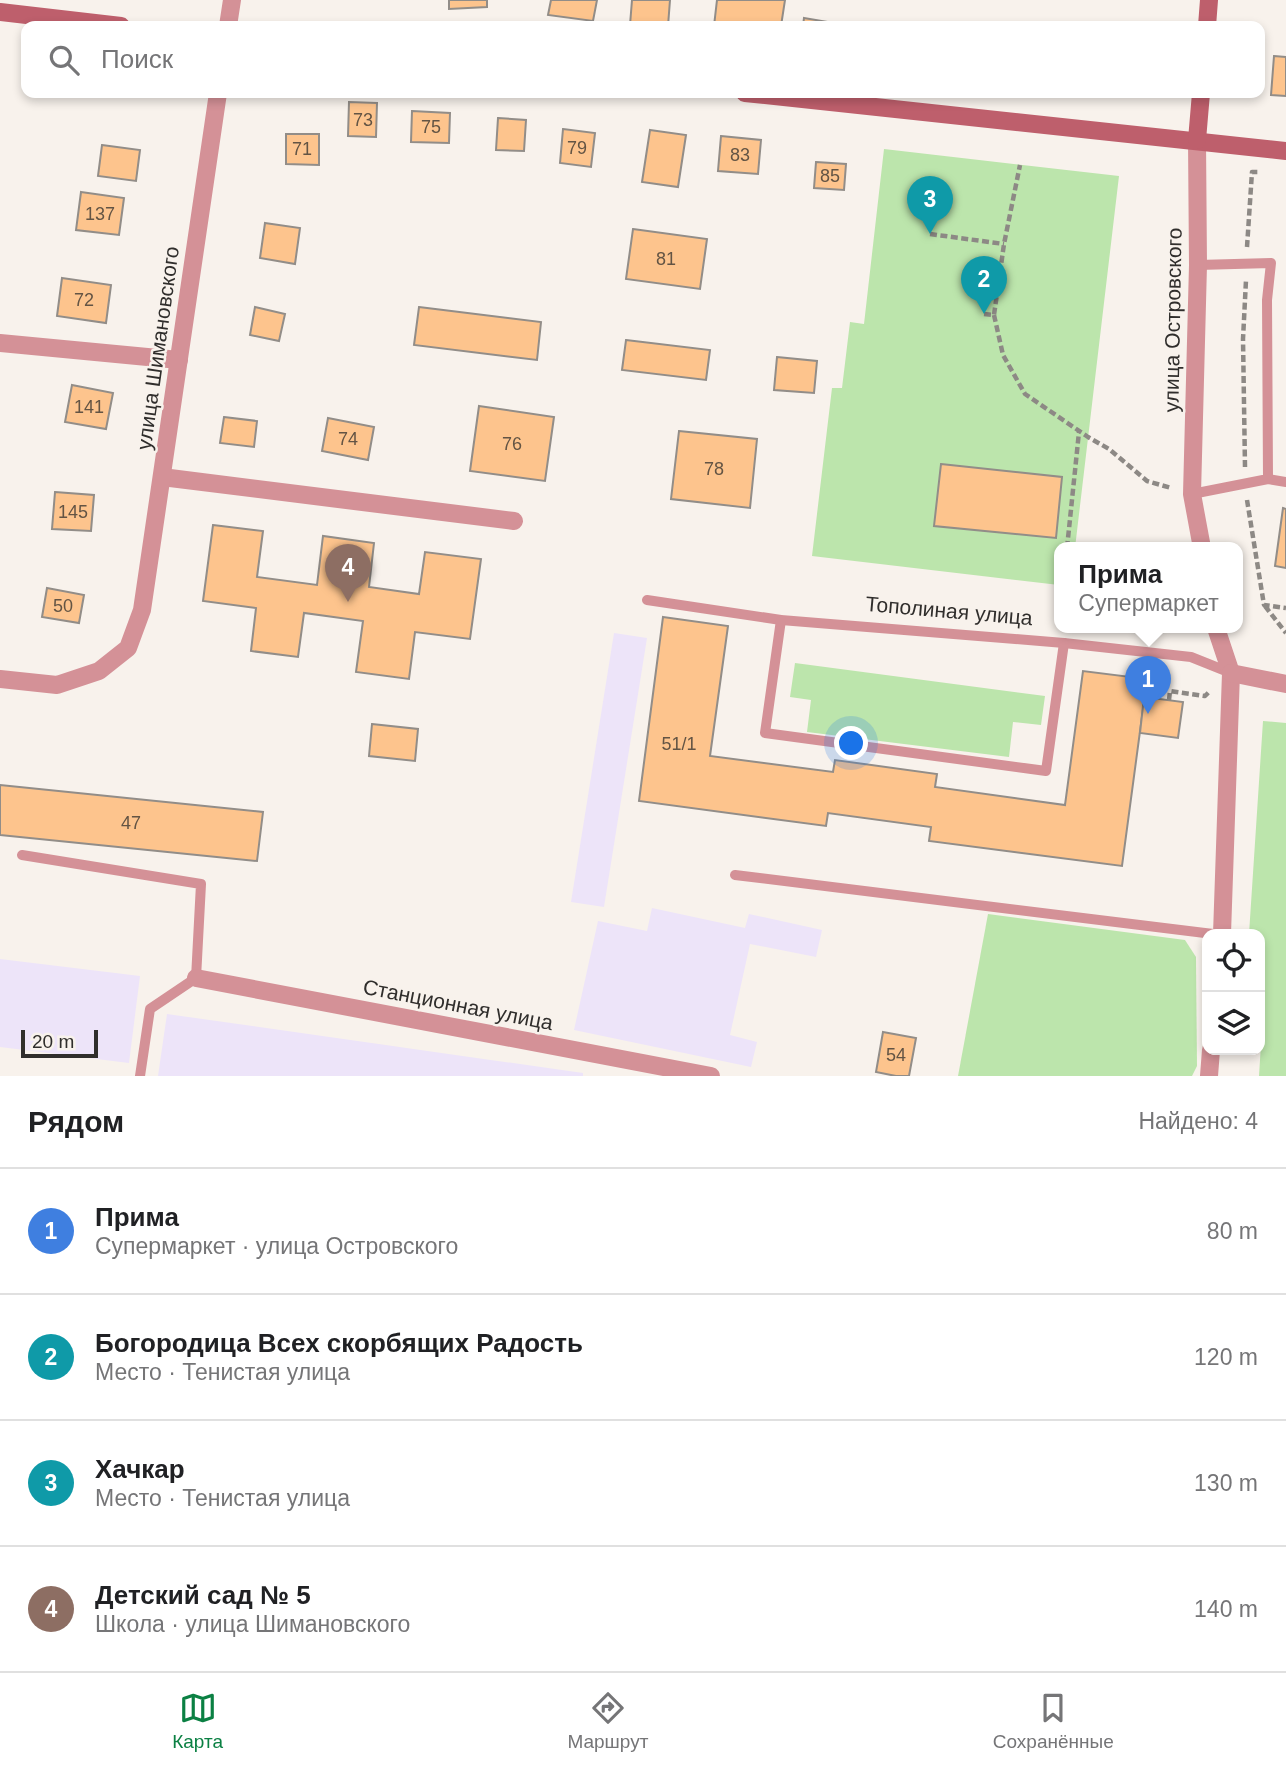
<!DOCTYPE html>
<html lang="ru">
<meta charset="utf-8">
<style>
body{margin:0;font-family:Helvetica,sans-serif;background:#f2f2f2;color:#202124}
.controls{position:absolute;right:21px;bottom:21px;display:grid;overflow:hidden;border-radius:14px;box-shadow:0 4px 10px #0003}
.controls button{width:63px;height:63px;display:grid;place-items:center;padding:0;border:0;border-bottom:2px solid #e0e0e0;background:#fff;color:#202124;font:35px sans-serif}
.scale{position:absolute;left:21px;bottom:18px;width:77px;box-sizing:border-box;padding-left:7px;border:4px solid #302e2c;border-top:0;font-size:19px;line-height:24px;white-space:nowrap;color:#302e2c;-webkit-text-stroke:5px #f8f2ec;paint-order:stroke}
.you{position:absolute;left:852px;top:744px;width:24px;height:24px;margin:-18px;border:5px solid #fff;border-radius:50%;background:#1a73e8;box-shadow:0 0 0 10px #1a73e833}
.badge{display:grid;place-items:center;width:46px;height:46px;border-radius:50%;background:#0b8043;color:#fff;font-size:23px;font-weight:700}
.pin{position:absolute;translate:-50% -58px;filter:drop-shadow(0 2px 4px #0008)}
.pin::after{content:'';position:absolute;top:37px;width:24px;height:21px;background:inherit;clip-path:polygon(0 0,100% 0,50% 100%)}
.popup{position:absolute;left:1054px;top:542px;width:189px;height:91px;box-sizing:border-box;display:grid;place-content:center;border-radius:14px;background:#fff;filter:drop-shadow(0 2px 5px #0005);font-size:23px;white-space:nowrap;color:#757577}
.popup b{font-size:26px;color:#202124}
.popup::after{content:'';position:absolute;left:50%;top:100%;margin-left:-14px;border:14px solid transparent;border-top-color:#fff}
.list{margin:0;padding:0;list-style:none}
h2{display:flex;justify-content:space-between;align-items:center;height:91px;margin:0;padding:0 28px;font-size:30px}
h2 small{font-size:23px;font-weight:400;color:#757577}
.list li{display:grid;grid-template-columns:46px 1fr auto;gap:21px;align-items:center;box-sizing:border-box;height:126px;padding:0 28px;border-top:2px solid #e0e0e0}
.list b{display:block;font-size:26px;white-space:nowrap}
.list p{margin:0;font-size:23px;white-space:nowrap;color:#757577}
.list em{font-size:23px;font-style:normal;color:#757577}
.icon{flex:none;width:38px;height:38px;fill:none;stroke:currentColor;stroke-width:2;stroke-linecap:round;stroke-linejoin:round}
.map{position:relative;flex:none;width:1286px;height:1076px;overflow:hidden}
.search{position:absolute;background:#fff;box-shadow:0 4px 10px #0003;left:21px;right:21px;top:21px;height:77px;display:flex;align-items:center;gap:18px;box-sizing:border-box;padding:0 24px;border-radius:14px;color:#757577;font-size:26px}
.sheet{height:595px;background:#fff}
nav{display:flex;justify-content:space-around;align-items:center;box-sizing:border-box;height:98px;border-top:2px solid #e0e0e0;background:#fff;font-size:19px;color:#757577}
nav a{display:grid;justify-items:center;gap:4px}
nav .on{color:#0b8043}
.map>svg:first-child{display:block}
</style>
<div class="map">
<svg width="1286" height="1076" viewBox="0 0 1286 1076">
<rect width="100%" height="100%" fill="#f8f2ec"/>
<g fill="#ede4f9">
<polygon points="614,633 647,638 604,907 571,902"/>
<polygon points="652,908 745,928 749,914 822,930 816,957 750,944 730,1035 757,1042 751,1067 574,1030 598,921 647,931"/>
<polygon points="0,959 140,976 129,1063 0,1047"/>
<polygon points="167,1014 583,1073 583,1076 158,1076"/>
</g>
<g fill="#bce5ac">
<polygon points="884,149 1119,176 1075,548 1059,548 1059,585 812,556 832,388 842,388 850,322 864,324"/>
<polygon points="795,663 1045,696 1041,725 1013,722 1009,757 807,732 811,700 790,697"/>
<polygon points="1263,721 1286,723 1286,1076 1259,1076 1262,1028 1260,1027 1260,934 1249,934"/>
<polygon points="988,914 1185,940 1196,957 1197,1066 1192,1076 958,1076"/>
</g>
<g fill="#fdc48d" stroke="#928d88" stroke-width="2">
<polygon points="449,0 487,0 487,7 449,9"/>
<polygon points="551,0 597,0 593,21 548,15"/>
<polygon points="632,0 670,0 668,26 630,25"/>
<polygon points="717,0 785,0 781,26 714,26"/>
<polygon points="804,18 834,23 834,26 803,26"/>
<polygon points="1274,56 1286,57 1286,96 1271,95"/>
<polygon points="349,102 377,103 376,137 348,136"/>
<polygon points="412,111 450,113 449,143 411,142"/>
<polygon points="498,118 526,120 524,151 496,150"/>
<polygon points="563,129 595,133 591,167 560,163"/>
<polygon points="650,130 686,135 678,187 642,182"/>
<polygon points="286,134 319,134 319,165 286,164"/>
<polygon points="721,136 761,140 758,174 718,171"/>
<polygon points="102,145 140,150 136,181 98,176"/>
<polygon points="816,162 846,164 844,190 814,188"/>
<polygon points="81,192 124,198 119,235 76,230"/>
<polygon points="265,223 300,228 295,264 260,258"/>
<polygon points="633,229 707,239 700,289 626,279"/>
<polygon points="62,278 111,285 106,323 57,316"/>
<polygon points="255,307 285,314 279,341 250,335"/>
<polygon points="419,307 541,322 537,360 414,345"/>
<polygon points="626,340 710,350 706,380 622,370"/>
<polygon points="777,357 817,361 814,393 774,390"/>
<polygon points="72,385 113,393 106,429 65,422"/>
<polygon points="479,406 554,417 545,481 470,471"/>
<polygon points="224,417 257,421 254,447 220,443"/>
<polygon points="328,418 374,427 368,460 322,451"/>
<polygon points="679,431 757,439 750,508 671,499"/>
<polygon points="941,464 1062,477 1056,538 934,526"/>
<polygon points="55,492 94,495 91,531 52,529"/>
<polygon points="1283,508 1286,509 1286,568 1275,566"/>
<polygon points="213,525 263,531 257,577 317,585 323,536 374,543 369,587 419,594 425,552 481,559 470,639 415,632 409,679 356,672 363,621 304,613 298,657 251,651 256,608 203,601"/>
<polygon points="47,588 84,595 79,623 42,617"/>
<polygon points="663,617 728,626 710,756 833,772 835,760 937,774 935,787 1065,805 1083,671 1147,679 1122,866 929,841 931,827 828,813 826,826 639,801"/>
<polygon points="1144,697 1183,702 1178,738 1140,733"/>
<polygon points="372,724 418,729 415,761 369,756"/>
<polygon points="0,785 263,812 257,861 0,835"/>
<polygon points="883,1032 916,1038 909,1076 896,1076 876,1072"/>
</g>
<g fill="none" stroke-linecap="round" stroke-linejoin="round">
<g stroke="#8d8985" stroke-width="4.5" stroke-dasharray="7 3.5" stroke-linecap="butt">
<polyline points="930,234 1004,244"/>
<polyline points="1247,247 1252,172 1259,172"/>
<polyline points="984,314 994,315 1004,244 1020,165"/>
<polyline points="994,315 1003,355 1025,394 1088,437 1109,449 1147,481 1171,488"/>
<polyline points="1245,467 1243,339 1246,280"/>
<polyline points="1247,500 1264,605 1286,608"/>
<polyline points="1067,548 1079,432"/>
<polyline points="1265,606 1286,633"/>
<polyline points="1169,700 1170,691 1205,696 1209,692"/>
</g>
<g stroke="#d49197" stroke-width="10">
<polyline points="1268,479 1286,482"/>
<polyline points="1192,494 1268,479 1267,300 1271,263 1198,265"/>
<polyline points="647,600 781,620 1064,643 1191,657 1231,673"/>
<polyline points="781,620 765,733 1046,771 1064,643"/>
<polyline points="22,855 201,884 196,978 150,1009 140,1076"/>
<polyline points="735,875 1213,934"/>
</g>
<g stroke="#d49197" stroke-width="18">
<polyline points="228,26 232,0"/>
<polyline points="1197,140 1198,265 1192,494 1202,548"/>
<polyline points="0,343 179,360"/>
<polyline points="162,477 514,521"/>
<polyline points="1216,628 1231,673 1222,934"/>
<polyline points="1231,673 1286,684"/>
<polyline points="0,679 57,685 99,671 128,648 142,610 218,93"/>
<polyline points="196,978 711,1076"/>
<polyline points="1209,1076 1211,1050"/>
</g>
<g stroke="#be5f6c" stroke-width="18">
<polyline points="0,12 121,26"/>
<polyline points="1207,26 1209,0"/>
<polyline points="745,93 1286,151"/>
<polyline points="1197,140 1201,93"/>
</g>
</g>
<g text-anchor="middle" stroke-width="5" stroke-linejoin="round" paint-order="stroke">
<g font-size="18" fill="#635444">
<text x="363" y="126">73</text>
<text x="431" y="133">75</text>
<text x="577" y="154">79</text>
<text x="302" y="155">71</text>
<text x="740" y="161">83</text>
<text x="830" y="182">85</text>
<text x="100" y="220">137</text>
<text x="666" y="265">81</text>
<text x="84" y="306">72</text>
<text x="89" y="413">141</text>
<text x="348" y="445">74</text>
<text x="512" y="450">76</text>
<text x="714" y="475">78</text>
<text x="73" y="518">145</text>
<text x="63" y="612">50</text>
<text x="679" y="750">51/1</text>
<text x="131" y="829">47</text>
<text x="896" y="1061">54</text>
</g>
<g font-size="21" fill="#302e2c" stroke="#f8f2ec">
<text transform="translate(1173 320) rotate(-89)" y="7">улица Островского</text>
<text transform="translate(158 348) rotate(-82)" y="7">улица Шимановского</text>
<text transform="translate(949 611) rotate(5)" y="7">Тополиная улица</text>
<text transform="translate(458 1005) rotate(11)" y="7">Станционная улица</text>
</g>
</g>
</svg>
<div class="controls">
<button><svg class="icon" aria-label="locate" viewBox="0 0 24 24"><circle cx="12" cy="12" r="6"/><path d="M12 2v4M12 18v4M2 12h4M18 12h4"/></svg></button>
<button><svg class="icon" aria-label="layers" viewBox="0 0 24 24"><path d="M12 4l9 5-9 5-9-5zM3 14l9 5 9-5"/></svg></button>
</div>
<div class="scale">20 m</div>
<div class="you"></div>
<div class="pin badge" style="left:1148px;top:714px;background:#3f7fe0">1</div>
<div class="popup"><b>Прима</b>Супермаркет</div>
<div class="pin badge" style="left:984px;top:314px;background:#0f9aa8">2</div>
<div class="pin badge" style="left:930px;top:234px;background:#0f9aa8">3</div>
<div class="pin badge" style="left:348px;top:602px;background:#8d6e63">4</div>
<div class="search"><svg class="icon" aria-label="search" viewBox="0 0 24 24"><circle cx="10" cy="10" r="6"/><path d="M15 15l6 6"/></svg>Поиск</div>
</div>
<section class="sheet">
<h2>Рядом<small>Найдено: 4</small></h2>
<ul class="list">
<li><span class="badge" style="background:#3f7fe0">1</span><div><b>Прима</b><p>Супермаркет · улица Островского</p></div><em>80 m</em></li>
<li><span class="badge" style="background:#0f9aa8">2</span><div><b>Богородица Всех скорбящих Радость</b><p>Место · Тенистая улица</p></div><em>120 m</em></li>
<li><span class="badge" style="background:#0f9aa8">3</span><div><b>Хачкар</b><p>Место · Тенистая улица</p></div><em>130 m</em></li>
<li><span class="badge" style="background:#8d6e63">4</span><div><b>Детский сад № 5</b><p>Школа · улица Шимановского</p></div><em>140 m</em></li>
</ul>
</section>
<nav>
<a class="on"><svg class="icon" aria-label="map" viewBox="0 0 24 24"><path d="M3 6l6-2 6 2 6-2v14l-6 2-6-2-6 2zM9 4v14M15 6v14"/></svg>Карта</a>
<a><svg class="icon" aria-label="directions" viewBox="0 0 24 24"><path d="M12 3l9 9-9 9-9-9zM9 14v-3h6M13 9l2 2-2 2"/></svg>Маршрут</a>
<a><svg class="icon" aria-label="saved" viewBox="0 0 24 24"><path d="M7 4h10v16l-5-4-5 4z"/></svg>Сохранённые</a>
</nav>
